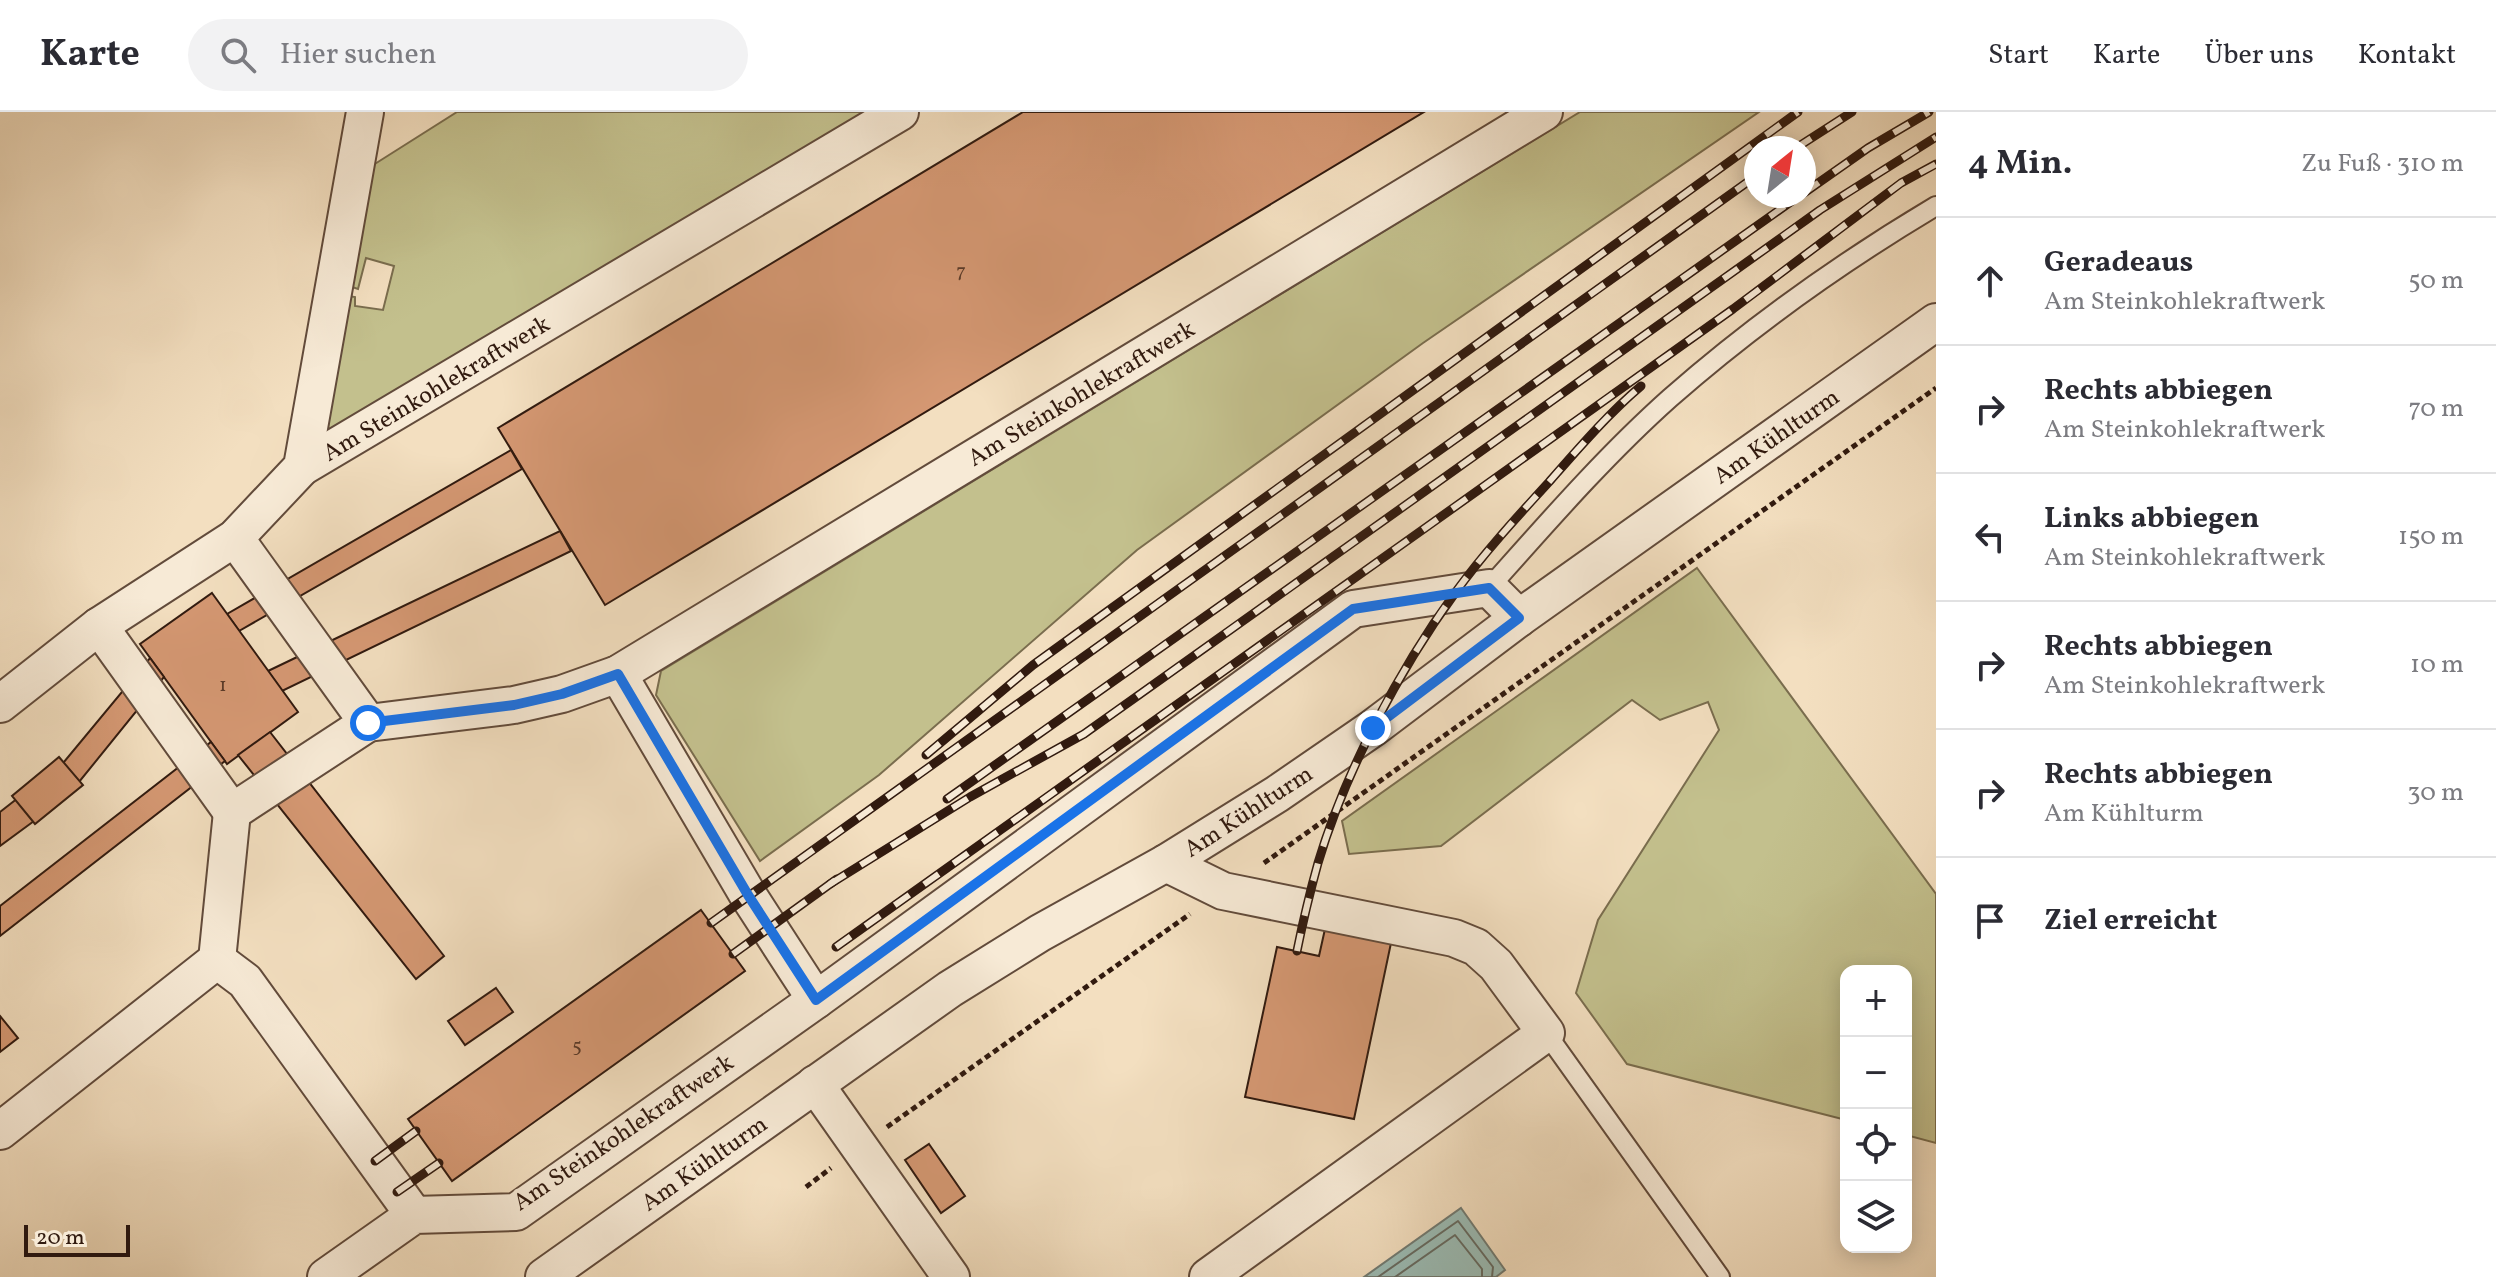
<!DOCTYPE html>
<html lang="de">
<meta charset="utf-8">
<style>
body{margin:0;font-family:Vollkorn,serif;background:#f2f2f3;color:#2b2b33}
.controls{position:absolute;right:24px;bottom:24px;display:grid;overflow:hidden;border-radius:16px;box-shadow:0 4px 20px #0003}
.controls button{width:72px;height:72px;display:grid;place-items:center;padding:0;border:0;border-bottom:2px solid #e1e1e2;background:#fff;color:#2b2b33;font:40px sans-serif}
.compass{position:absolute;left:1744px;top:24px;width:72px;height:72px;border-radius:50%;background:#fff;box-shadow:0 4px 20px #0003;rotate:30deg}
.scale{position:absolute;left:24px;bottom:20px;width:106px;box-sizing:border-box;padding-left:8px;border:4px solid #311a0f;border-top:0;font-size:22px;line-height:28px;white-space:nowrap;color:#311a0f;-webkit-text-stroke:6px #f7ead6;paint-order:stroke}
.stop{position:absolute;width:24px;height:24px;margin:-18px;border:6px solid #1a73e8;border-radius:50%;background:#fff}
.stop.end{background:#1a73e8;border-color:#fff;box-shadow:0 2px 8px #0008}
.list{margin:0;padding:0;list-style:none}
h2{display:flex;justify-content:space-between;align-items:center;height:104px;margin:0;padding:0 32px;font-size:34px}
h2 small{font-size:26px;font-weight:400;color:#7c7c81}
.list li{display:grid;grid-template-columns:52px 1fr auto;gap:24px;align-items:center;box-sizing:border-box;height:128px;padding:0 32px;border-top:2px solid #e1e1e2}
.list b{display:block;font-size:30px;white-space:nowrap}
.list p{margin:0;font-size:26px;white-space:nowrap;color:#7c7c81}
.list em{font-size:26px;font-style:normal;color:#7c7c81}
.icon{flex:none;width:44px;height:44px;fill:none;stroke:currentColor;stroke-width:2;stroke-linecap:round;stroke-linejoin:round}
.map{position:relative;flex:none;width:1936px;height:1165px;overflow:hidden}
header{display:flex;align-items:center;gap:48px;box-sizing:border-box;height:112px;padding:0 40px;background:#fff;border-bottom:2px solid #e1e1e2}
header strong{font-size:38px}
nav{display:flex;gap:44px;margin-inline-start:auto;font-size:28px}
.search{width:560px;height:72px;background:#f2f2f3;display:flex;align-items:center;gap:20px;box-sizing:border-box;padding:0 28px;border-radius:44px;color:#7c7c81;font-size:30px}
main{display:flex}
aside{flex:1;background:#fff}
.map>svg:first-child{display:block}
</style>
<header>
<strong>Karte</strong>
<div class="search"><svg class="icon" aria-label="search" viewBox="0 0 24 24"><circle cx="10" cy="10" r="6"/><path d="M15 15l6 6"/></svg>Hier suchen</div>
<nav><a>Start</a><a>Karte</a><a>Über uns</a><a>Kontakt</a></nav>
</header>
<main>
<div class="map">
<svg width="1936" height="1165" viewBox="0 0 1936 1165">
<rect width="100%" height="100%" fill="#f3dfc0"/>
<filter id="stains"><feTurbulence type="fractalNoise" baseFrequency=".0025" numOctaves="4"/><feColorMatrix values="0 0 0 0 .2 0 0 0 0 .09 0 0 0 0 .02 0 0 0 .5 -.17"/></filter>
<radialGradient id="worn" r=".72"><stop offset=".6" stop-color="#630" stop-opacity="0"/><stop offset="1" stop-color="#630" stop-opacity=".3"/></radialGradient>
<g fill="#c3c08d" stroke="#7a6d4e" stroke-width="2">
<polygon points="457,0 876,0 343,322 325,315 342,183 355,185 355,194 383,198 394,154 366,146 358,177 346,173 370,55"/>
<polygon points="1580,0 1759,0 1423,231 1137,438 879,663 760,749 656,583 661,559"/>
<polygon points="1697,456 1936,782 1936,1031 1906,1023 1906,859 1846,859 1846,1008 1627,952 1576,881 1598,808 1719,618 1708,590 1660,608 1632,588 1441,734 1349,742 1342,709"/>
</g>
<polygon fill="#9bbcb5" stroke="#717b73" stroke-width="2" points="1461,1096 1505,1158 1496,1165 1364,1165"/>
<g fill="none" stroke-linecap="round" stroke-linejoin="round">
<g stroke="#666b62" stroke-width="2">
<polyline points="1378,1165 1458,1109 1493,1155 1492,1165"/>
<polyline points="1395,1165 1455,1123 1482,1157 1482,1165"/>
</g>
</g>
<g fill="#d59873" stroke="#311a0f" stroke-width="2">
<polygon points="1023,0 1424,0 605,493 498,316"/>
<polygon points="511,338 522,357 239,519 227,502"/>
<polygon points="560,419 571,439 282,579 268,559"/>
<polygon points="212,481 298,600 227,652 140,532"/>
<polygon points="150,546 164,565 79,670 34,709 0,734 0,700 64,650"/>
<polygon points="270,620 444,844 416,867 238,643"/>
<polygon points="211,630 225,649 0,824 0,794"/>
<polygon points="59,645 83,673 35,712 12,684"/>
<polygon points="701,798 745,859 452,1069 408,1007"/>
<polygon points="1325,817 1391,831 1354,1007 1245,985 1277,835 1319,844"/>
<polygon points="496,876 513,900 465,933 448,909"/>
<polygon points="0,904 18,926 0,940"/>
<polygon points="929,1032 965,1084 941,1101 905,1048"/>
</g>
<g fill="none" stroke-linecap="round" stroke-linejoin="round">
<g stroke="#624b3b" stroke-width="22">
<g id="service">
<path d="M1489,476C1547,411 1605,344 1670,286C1752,214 1842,150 1936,94"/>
<polyline points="1546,921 1720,1165"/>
</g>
</g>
<g stroke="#624b3b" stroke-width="40">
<g id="minor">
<polyline points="302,355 900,0"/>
<polyline points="99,514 232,700 368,611 235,426"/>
<polyline points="618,562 748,783 816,888"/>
<polyline points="0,592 99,514 235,426 302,355 365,0"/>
<polyline points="368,611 514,593 562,582 618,562 1544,0"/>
<polyline points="1166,751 1223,779 1454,826 1476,835 1496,853 1546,921 1208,1165"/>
<polyline points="217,848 245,869 414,1103"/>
<polyline points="815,972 951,1165"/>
<polyline points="0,1019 217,848 232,700"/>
<polyline points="326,1165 414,1103 516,1100 816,888 1353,497 1489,476 1519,506"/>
<polyline points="544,1165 950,877 1040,821 1166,751 1277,682 1373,616 1519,506 1936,210"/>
</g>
</g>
<g stroke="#311a0f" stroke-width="5" stroke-dasharray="6 4" stroke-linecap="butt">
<polyline points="1264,751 1936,276"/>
<polyline points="887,1015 1190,802"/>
<polyline points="806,1075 831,1056"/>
</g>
<use href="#service" stroke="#f7ead6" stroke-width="18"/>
<use href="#minor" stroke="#f7ead6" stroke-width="36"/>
<g stroke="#311a0f" stroke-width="9">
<g id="rail">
<polyline points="1796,36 1852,0"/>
<polyline points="1804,81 1868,36 1929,0"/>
<polyline points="926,643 1033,553 1798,0"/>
<polyline points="947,687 1799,84"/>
<polyline points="830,772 970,685 1084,622 1820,98 1936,25"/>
<polyline points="711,811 1756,64"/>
<polyline points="836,835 1733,197 1901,71 1936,52"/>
<path d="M1297,839C1303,809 1310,780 1318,751C1345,660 1399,558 1455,481C1483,442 1516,406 1549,370C1578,337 1607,303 1641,274"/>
<polyline points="733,842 837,767"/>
<polyline points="375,1049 416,1019"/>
<polyline points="397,1080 439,1051"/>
</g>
</g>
<use href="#rail" stroke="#f7ead6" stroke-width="6" stroke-dasharray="18" stroke-linecap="butt"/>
</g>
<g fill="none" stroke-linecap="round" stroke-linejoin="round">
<polyline stroke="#1a73e8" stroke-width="10" points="368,611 514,593 562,582 618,562 748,783 816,888 1353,497 1489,476 1519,506 1373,616"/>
</g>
<g text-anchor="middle" stroke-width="8" stroke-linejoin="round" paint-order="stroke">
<g font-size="20" fill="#5a3a28">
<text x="961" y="165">7</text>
<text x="223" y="579">1</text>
<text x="577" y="940">5</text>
</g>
<g font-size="24" fill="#311a0f" stroke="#f7ead6">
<text transform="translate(436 276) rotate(-31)" y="8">Am Steinkohlekraftwerk</text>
<text transform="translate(1081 281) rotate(-31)" y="8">Am Steinkohlekraftwerk</text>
<text transform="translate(1776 324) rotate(-35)" y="8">Am Kühlturm</text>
<text transform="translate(1248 699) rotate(-33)" y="8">Am Kühlturm</text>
<text transform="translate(623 1020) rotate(-34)" y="8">Am Steinkohlekraftwerk</text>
<text transform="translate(704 1051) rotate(-35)" y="8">Am Kühlturm</text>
</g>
</g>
<rect width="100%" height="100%" filter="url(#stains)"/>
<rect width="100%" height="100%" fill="url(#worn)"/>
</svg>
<div class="controls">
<button>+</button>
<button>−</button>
<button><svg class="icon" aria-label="locate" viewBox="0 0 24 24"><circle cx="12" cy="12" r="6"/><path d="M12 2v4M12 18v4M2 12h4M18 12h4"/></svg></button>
<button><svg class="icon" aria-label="layers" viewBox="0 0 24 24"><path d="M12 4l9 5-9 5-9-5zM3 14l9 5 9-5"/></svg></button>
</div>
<svg class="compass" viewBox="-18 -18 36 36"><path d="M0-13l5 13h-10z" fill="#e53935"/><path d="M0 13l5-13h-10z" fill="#7c7c81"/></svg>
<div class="scale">20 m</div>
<div class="stop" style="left:368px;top:611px"></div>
<div class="stop end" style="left:1373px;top:616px"></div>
</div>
<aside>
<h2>4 Min.<small>Zu Fuß · 310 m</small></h2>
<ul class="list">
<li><svg class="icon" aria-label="ahead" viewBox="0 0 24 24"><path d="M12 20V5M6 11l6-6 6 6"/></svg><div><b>Geradeaus</b><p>Am Steinkohlekraftwerk</p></div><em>50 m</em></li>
<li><svg class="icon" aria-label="right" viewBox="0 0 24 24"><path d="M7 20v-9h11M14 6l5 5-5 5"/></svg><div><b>Rechts abbiegen</b><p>Am Steinkohlekraftwerk</p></div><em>70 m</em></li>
<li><svg class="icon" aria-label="left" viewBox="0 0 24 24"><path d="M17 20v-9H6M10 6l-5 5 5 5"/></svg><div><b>Links abbiegen</b><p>Am Steinkohlekraftwerk</p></div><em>150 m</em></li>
<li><svg class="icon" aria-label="right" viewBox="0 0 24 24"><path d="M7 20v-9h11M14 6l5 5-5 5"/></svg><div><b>Rechts abbiegen</b><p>Am Steinkohlekraftwerk</p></div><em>10 m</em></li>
<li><svg class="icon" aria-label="right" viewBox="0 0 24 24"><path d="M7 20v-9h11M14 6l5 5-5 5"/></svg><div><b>Rechts abbiegen</b><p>Am Kühlturm</p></div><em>30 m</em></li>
<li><svg class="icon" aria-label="arrive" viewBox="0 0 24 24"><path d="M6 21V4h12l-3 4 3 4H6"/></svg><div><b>Ziel erreicht</b></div></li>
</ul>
</aside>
</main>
